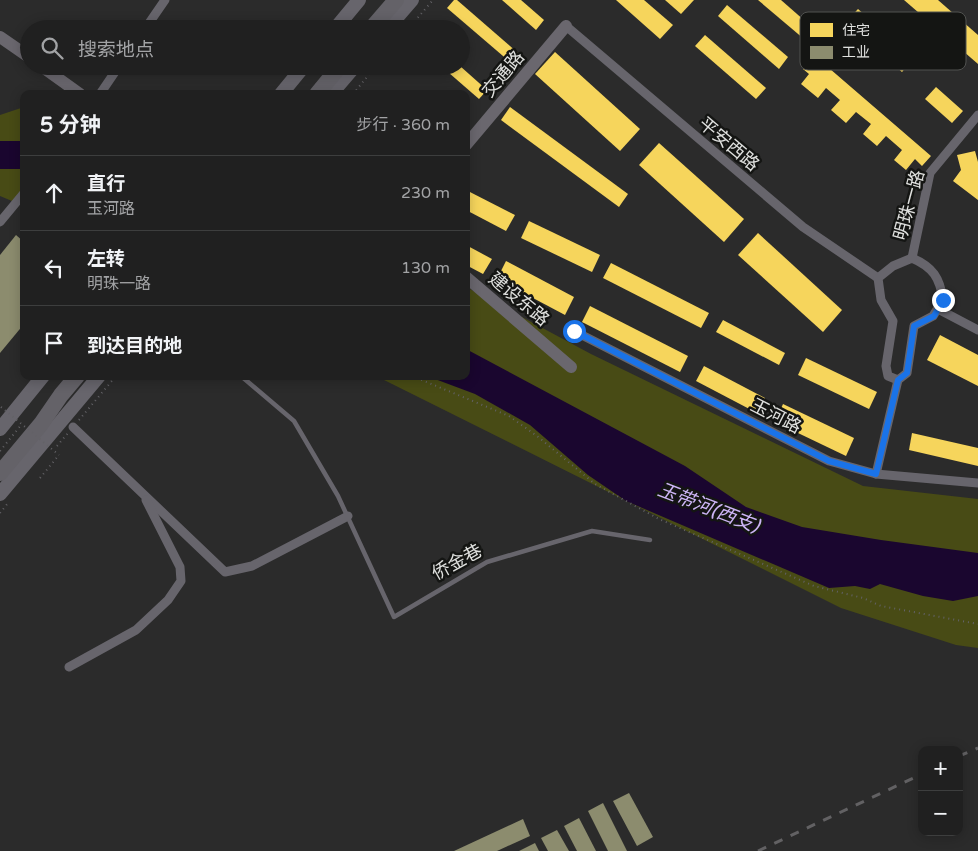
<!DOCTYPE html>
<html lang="zh">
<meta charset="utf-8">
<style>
body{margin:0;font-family:"Varela Round","Noto Sans SC",sans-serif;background:#282829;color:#f1f3f6}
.controls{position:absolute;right:15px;bottom:15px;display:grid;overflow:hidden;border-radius:10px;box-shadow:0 2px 12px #0003}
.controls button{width:45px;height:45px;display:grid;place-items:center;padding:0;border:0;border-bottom:1px solid #3d3e3e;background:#202020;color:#f1f3f6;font:25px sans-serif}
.stop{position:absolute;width:15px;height:15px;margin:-11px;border:4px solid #1a73e8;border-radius:50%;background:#fff}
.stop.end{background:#1a73e8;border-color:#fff;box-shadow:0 1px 5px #0008}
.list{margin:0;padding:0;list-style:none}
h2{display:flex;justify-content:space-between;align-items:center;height:65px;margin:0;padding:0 20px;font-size:21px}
h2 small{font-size:16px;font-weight:400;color:#a2a3a5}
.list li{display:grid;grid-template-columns:32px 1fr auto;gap:15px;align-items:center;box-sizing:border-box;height:75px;padding:0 20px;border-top:1px solid #3d3e3e}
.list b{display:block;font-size:19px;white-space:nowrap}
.list p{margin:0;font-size:16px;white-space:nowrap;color:#a2a3a5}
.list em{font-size:16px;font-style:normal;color:#a2a3a5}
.icon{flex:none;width:28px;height:28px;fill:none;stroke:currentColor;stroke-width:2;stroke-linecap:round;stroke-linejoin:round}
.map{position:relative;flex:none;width:978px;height:851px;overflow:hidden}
.search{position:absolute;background:#202020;box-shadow:0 2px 12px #0003;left:20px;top:20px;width:450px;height:55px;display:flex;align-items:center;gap:12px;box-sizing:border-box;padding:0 18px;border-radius:28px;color:#a2a3a5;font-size:19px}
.panel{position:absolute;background:#202020;box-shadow:0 2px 12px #0003;left:20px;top:90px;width:450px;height:290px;border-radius:10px}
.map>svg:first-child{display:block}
</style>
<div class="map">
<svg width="978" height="851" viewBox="0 0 978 851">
<rect width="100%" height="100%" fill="#2b2b2b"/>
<g fill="#484b15">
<polygon points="24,107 24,206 0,196 0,115"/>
<polygon points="466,287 591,354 863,486 978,499 978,648 956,645 841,608 376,376 466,376"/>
</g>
<g fill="#1a062f">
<rect x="0" y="141" width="24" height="28"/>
<polygon points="466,349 685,466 746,507 802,527 881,540 978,553 978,596 953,601 923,596 880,584 870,589 855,586 829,588 626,501 588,475 530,425 475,394 427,376 466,376"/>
</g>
<g fill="#f6d55c">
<polygon points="454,0 457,0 518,53 510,62 447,8"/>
<polygon points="502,0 521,0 544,20 536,30"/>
<polygon points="616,0 644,0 673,25 660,39"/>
<polygon points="665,0 694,0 681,14"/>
<polygon points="758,0 781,0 813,28 804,39"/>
<polygon points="904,0 938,0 978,35 978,64"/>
<polygon points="727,5 788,57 779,69 718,16"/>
<polygon points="858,9 914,58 902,72 845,23"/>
<polygon points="705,35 766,88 756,99 695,46"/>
<polygon points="555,52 640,129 620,151 535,74"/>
<polygon points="815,56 931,156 922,166 915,159 906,170 894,160 902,150 886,136 877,146 863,134 871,124 856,112 846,123 831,110 840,100 826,88 818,98 801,84 809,74 803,69"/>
<polygon points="441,66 460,66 487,90 479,99"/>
<polygon points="936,87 963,111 952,123 925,99"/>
<polygon points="510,107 628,194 619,207 501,120"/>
<polygon points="659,143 744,219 724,242 639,165"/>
<polygon points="975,151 978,162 978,200 953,181 961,170 957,155"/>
<polygon points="466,190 515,215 506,231 466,210"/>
<polygon points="529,221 600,255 592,272 521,238"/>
<polygon points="758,233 842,310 823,332 738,255"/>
<polygon points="466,245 492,259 483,274 466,265"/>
<polygon points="506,261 574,297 565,315 497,279"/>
<polygon points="611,263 709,313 701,328 603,278"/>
<polygon points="590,306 688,356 680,372 582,322"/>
<polygon points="723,320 785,353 779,365 716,332"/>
<polygon points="940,335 978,355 978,386 927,360"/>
<polygon points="806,358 877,392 869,409 798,375"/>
<polygon points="704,366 765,398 757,413 696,381"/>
<polygon points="783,404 854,438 846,456 775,422"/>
<polygon points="912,433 978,448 978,466 909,450"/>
</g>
<g fill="#8c8c6e">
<polygon points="16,235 24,242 24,324 0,353 0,255"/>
<polygon points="629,793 653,837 637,846 613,801"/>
<polygon points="603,803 627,851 608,851 588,811"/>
<polygon points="579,818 596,851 577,851 564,826"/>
<polygon points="523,819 530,836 497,851 454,851"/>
<polygon points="557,830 569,851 548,851 541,838"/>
<polygon points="535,843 539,851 519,851"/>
</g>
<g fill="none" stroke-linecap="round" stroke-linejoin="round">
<g stroke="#636266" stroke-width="2" stroke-dasharray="1 4" stroke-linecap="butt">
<polyline points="408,29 433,0"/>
<polyline points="353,94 376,66"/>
<polyline points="412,376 509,416 537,436 595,484 659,519 814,586 863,598 881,606 978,624"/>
<polyline points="79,420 116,376"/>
<polyline points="57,446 68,433"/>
<polyline points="0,451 22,424"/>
<polyline points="40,478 59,455"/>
<polyline points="0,513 8,503"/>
</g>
<polyline stroke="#67656c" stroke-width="4.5" points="241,376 294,421 338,496 394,617 487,562 592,531 650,540"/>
<g stroke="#67656c" stroke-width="9">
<polyline points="566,26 803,227 878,278"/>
<polyline points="145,29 165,0"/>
<polyline points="100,94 119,66"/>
<polyline points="0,222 24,193"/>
<path d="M912,258C933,267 940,278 943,300L933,316L914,326L907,373L898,380L888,376L886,366L893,321L881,300L878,278L893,266Z"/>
<polyline points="912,258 930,173 978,115"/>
<polyline points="938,309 978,330"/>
<polyline points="574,331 829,461 876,474 978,483"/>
<polyline points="73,427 225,572 252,566 348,516"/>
<polyline points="876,474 898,380"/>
<polyline points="69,667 136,630 168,600 181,581 180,567 146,500"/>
</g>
<g stroke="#6a676e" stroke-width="12">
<polyline points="0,37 29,57"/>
<polyline points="41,66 80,94"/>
<polyline points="466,145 566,26"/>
<polyline points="466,277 571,367"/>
</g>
<g stroke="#67656c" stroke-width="14">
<polyline points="335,29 359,0"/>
<polyline points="387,29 412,0"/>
<polyline points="281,94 304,66"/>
<polyline points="331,94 355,66"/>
<polyline points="0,429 43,376"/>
<polyline points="0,494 99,376"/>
</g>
<g stroke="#646268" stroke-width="16">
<polyline points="371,29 396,0"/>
<polyline points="317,94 340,66"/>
<polyline points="0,473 41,424 61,395 77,376"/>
</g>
<g stroke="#626163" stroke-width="3" stroke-dasharray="9 9" stroke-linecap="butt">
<polyline points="959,756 978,748"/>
<polyline points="758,851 922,774"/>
</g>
<polyline stroke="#636266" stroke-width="2" stroke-dasharray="1 4" stroke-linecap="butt" points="1,407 59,455"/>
</g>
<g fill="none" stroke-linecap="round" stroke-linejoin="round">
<polyline stroke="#1a73e8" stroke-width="6" points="574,331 829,461 876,474 898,380 907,373 914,326 934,316 943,300"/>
</g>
<g text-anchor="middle" stroke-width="5" stroke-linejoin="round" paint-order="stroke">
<g font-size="18" fill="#e0e1df" stroke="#141513">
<text transform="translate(503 74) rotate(-50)" y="6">交通路</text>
<text transform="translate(729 144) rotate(40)" y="6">平安西路</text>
<text transform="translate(909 205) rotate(-75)" y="6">明珠一路</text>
<text transform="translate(519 299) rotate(40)" y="6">建设东路</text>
<text transform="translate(776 416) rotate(27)" y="6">玉河路</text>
<text transform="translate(457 562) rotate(-29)" y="6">侨金巷</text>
</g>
<g font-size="19" font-style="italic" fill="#ccb4f5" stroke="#141513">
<text transform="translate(709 507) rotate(21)" y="7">玉带河(西支)</text>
</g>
</g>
<rect x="800" y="12" width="166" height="58" rx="8" fill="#141513" stroke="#515250" stroke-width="1"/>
<rect x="810" y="23" width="23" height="14" fill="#f6d55c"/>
<rect x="810" y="46" width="23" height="13" fill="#8c8c6e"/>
<g font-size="14" fill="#e0e1df">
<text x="842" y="35">住宅</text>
<text x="842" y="57">工业</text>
</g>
</svg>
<div class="controls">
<button>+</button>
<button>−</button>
</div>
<div class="stop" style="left:574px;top:331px"></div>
<div class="stop end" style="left:943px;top:300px"></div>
<div class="search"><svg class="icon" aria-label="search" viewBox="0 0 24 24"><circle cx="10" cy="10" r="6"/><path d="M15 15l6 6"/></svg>搜索地点</div>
<section class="panel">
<h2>5 分钟<small>步行 · 360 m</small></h2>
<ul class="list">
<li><svg class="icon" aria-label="ahead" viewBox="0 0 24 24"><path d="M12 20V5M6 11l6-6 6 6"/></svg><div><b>直行</b><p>玉河路</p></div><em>230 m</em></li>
<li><svg class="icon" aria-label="left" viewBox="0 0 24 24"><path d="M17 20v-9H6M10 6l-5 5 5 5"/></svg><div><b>左转</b><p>明珠一路</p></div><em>130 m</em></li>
<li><svg class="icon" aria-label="arrive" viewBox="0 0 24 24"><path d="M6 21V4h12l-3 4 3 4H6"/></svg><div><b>到达目的地</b></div></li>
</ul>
</section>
</div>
